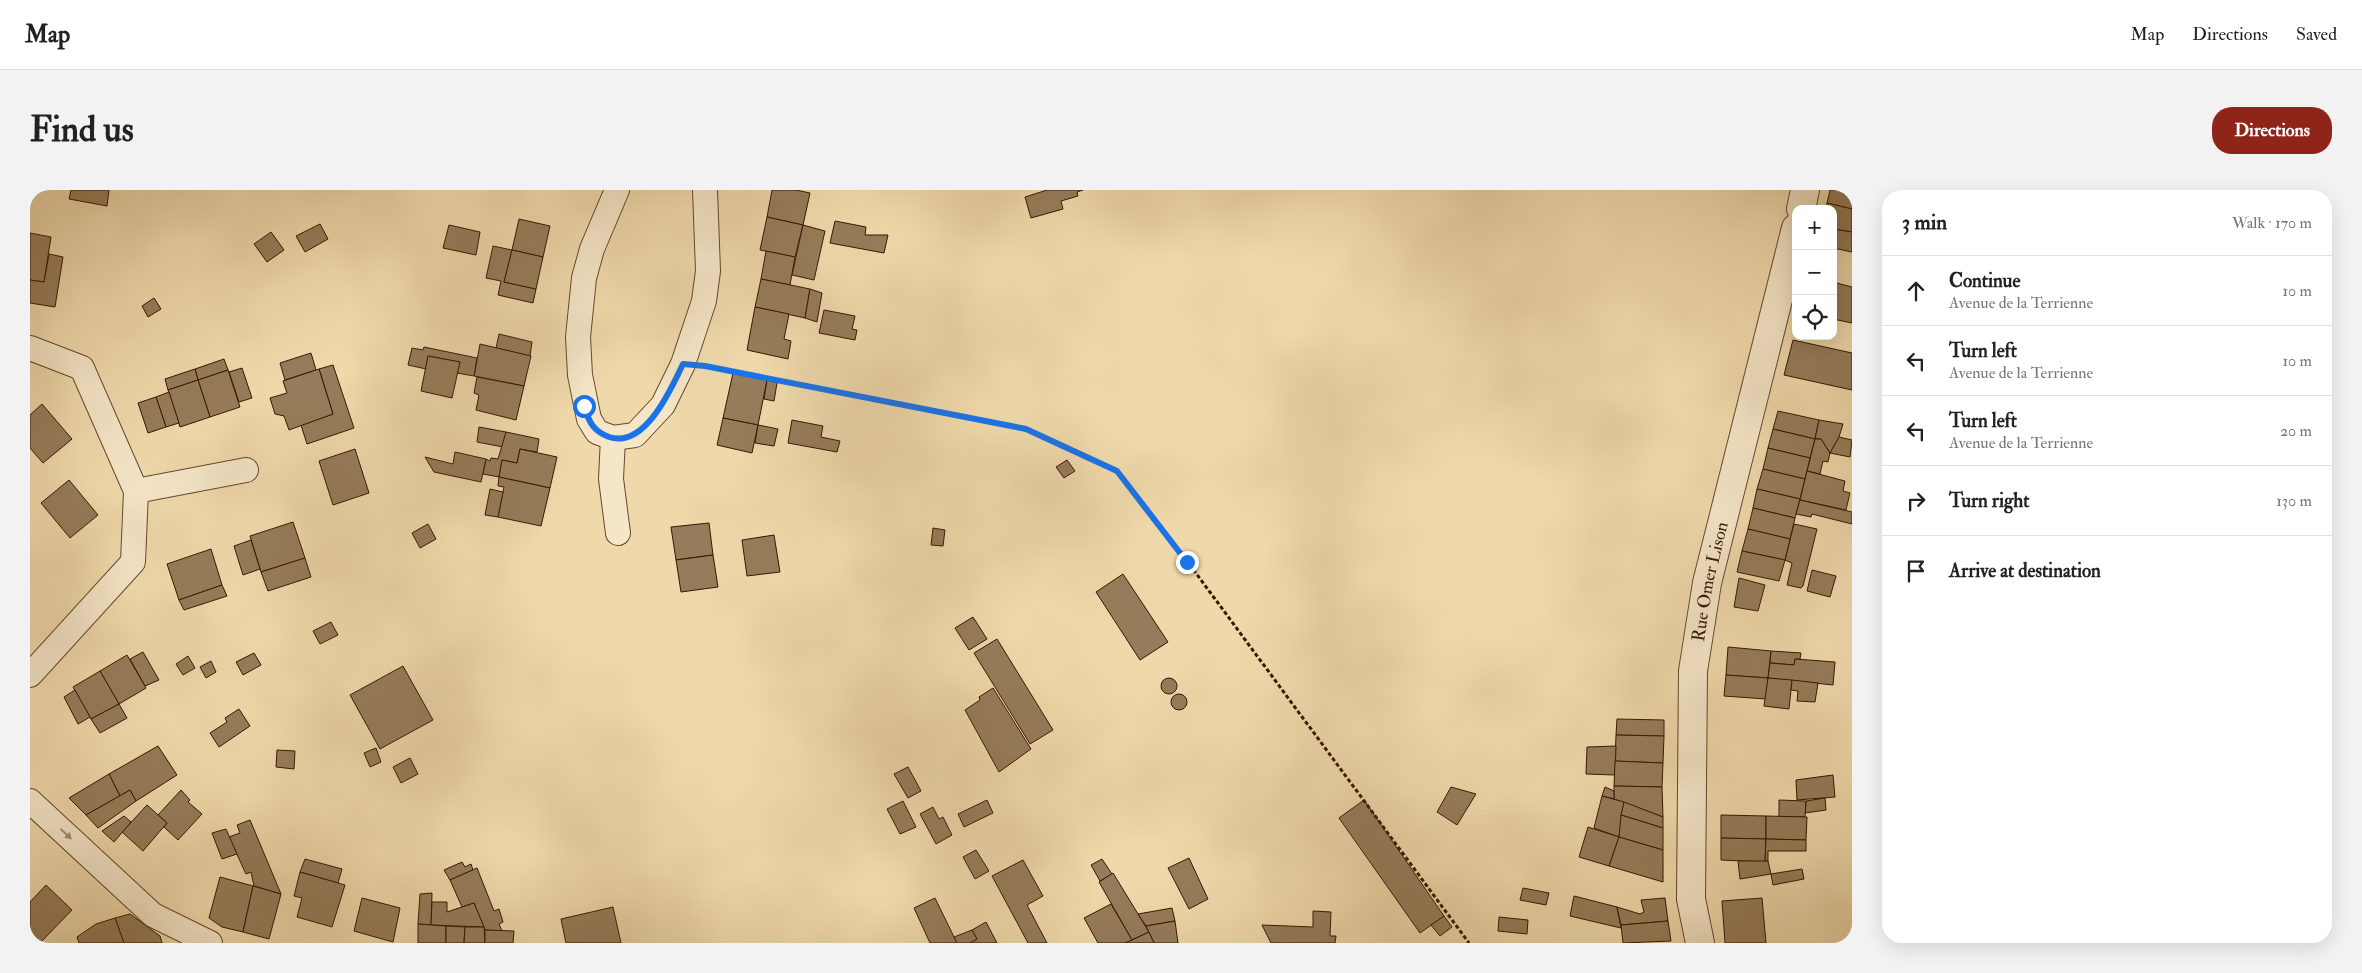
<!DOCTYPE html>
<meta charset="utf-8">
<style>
body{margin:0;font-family:"IM FELL Double Pica",serif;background:#f2f2f2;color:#222}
.controls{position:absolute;right:15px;top:15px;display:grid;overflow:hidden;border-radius:10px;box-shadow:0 5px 20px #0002}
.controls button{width:45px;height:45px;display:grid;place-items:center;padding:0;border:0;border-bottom:1px solid #e0e0e0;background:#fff;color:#222;font:25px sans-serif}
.stop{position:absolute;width:15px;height:15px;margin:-11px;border:4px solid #1a73e8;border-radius:50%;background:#fff}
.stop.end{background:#1a73e8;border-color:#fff;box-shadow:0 1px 5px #0008}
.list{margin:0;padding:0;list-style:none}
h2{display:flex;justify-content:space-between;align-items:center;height:65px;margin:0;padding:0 20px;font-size:21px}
h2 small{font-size:16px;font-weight:400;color:#767676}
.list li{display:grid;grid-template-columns:32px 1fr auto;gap:15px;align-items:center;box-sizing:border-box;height:70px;padding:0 20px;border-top:1px solid #e0e0e0}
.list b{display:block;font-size:19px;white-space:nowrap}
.list p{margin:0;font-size:16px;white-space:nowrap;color:#767676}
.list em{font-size:16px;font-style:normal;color:#767676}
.icon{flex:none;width:28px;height:28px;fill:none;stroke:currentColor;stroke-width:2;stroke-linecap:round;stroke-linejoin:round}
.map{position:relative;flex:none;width:1822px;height:753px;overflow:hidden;border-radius:20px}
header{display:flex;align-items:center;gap:30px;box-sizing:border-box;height:70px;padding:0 25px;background:#fff;border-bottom:1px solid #e0e0e0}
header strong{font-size:24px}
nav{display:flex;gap:28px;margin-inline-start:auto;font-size:18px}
.intro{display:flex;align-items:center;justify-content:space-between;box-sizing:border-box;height:120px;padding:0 30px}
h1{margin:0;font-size:35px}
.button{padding:12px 22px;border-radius:20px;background:#8f2418;color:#fff;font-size:18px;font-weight:700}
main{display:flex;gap:30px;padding:0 30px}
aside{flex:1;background:#fff;border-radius:20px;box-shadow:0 5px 20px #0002}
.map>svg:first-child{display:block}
</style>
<header>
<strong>Map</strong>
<nav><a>Map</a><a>Directions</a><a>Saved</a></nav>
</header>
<div class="intro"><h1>Find us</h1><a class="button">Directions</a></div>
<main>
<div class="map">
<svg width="1822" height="753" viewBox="0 0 1822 753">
<rect width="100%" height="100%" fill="#efd9ab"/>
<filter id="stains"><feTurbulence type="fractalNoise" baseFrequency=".004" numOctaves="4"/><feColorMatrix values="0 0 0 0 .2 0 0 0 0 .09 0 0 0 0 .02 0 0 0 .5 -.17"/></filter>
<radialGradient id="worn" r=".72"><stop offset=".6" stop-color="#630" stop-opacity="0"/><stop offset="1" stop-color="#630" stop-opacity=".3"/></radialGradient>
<g fill="#967c5a" stroke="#351802">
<polygon points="41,0 79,0 77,16 39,9"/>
<polygon points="742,0 766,0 780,3 773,35 737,27"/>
<polygon points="1017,0 1053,0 1047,2 1048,6 1031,11 1033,19 1001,28 995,7"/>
<polygon points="1800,0 1822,0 1822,19 1797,13"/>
<polygon points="1797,13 1822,19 1822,42 1803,39 1803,19 1796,19"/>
<polygon points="737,27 773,35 765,67 730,60"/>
<polygon points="489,29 520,36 513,67 482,60"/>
<polygon points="805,31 836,37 835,45 858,45 854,63 800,53"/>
<polygon points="290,34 298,49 275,62 266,46"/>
<polygon points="419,35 450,42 446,65 413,58"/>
<polygon points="773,35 795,41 784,90 762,85"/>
<polygon points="1803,39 1822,42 1822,62 1803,58"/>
<polygon points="241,42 254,60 237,72 224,54"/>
<polygon points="0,43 21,47 14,92 0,90"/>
<polygon points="463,56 482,60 474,92 506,99 503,113 468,105 471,91 456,88"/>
<polygon points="482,60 513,67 506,99 474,92"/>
<polygon points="736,61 765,67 760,95 731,89"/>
<polygon points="19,64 33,67 25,117 0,113 0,90 14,92"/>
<polygon points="731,89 780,99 775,128 725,117"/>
<polygon points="1803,92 1822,97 1822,133 1803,129"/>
<polygon points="780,99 792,103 787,132 775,128"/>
<polygon points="124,108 131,119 118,127 112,116"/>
<polygon points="725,117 759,124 754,149 761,151 758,169 717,160"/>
<polygon points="794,120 825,126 822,139 827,140 825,150 789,143"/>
<polygon points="469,144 502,152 500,166 466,158"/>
<polygon points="1763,150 1822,163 1822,200 1754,185"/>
<polygon points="450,154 501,166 494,196 444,186"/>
<polygon points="394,157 447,168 444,186 427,183 430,172 398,166 396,179 378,175 382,158 393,160"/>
<polygon points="281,163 286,180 255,190 250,173"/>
<polygon points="398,166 430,172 422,208 391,201"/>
<polygon points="194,169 198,180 168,190 165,179"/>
<polygon points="303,175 324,238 277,254 271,235 303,224 289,179"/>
<polygon points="212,178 222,208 209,212 199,182"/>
<polygon points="165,179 168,190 138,200 135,189"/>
<polygon points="289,179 303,224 259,240 254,226 245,224 240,208 257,203 253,191"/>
<polygon points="198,180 210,217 180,227 168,190"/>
<polygon points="703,183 737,190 728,235 693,228"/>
<polygon points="447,187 494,196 486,230 446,220 449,205 444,203"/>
<polygon points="168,190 180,227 150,237 138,200"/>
<polygon points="737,190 747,193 744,211 734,209"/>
<polygon points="139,202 149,233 136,237 126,207"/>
<polygon points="126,207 136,237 118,243 108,213"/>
<polygon points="12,214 42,249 13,273 0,258 0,225"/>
<polygon points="1748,221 1789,230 1785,249 1743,239"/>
<polygon points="693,228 728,235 722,263 687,255"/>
<polygon points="762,230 793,236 791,247 810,251 807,262 758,253"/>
<polygon points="1789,230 1813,234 1809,247 1800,263 1791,249 1785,249"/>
<polygon points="728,235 748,239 744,256 725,253"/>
<polygon points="449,237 476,242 473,257 447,252"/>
<polygon points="1743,239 1785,249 1780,268 1738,258"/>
<polygon points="476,242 509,249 507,262 490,259 487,273 472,270 469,287 453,284 456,269 460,271 461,268 468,269"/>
<polygon points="1809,247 1822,250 1820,267 1800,263"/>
<polygon points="1785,249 1791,249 1800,263 1798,272 1793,271 1790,284 1777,281"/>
<polygon points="1738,258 1780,268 1775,289 1733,279"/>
<polygon points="325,259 339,303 303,315 289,271"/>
<polygon points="490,259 527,267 520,298 469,287 472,270 487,273"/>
<polygon points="425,262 456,269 451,292 404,282 395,267 423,274"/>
<polygon points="1037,270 1045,281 1034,288 1026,277"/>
<polygon points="1733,279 1775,289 1770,309 1727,299"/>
<polygon points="1777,281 1815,291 1813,301 1820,303 1816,320 1770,310"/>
<polygon points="469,287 520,298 511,336 468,327 474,297 468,296"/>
<polygon points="39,290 68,325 40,348 11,313"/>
<polygon points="460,299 473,302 468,327 455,325"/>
<polygon points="1727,299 1770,309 1765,328 1723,318"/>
<polygon points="1770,310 1822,322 1822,334 1782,324 1781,327 1766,324"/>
<polygon points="1723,318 1765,328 1760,349 1718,339"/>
<polygon points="263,332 275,368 231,382 220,346"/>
<polygon points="679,333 683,365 646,370 641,337"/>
<polygon points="398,334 406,349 390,358 382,343"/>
<polygon points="1764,334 1787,339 1773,396 1771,398 1757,395 1762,373 1755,370"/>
<polygon points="903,338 915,340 913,356 901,355"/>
<polygon points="1718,339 1760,349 1755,370 1712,361"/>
<polygon points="744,345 750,382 717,386 712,350"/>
<polygon points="221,350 230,379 213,385 204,356"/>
<polygon points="181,359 192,395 149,410 137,374"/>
<polygon points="1712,361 1755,370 1749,391 1707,382"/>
<polygon points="683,365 688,397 651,402 646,370"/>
<polygon points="275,368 281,387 238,401 231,382"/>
<polygon points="1782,380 1806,386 1800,407 1777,401"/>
<polygon points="1093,384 1138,452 1110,470 1066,402"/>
<polygon points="1709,388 1735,395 1728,421 1704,417"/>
<polygon points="192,395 197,406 154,420 149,410"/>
<polygon points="943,427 957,449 939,460 925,438"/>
<polygon points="301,432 308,445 290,454 283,441"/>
<polygon points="967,449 1023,540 1000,554 944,463"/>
<polygon points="1698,457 1741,461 1738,488 1696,485"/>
<polygon points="1741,461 1771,463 1770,469 1765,469 1764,475 1740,473"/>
<polygon points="113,462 129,490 115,496 100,469"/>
<polygon points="224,463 231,475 213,485 206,472"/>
<polygon points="97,465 116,498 89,514 70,481"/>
<polygon points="158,466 165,478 153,485 146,474"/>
<polygon points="1765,469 1805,472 1803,495 1738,488 1740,473 1764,475"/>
<polygon points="181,471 186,482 176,488 170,477"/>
<polygon points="373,476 403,530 350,559 320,505"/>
<polygon points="70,481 89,514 61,529 43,497"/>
<polygon points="1696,485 1738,488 1736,509 1694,506"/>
<polygon points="1738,488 1762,490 1759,519 1734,516"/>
<circle cx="1139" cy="496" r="8"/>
<polygon points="1762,490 1788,493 1785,512 1767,511 1768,501 1761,500"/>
<polygon points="963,498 1001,559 969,582 935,520 950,510 949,507"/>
<polygon points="45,500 60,527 48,534 34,507"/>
<circle cx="1149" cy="512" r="8"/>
<polygon points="89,514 97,528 70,543 61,529"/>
<polygon points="209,519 220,536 189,557 180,543 197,532 195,528"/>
<polygon points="1587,529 1634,530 1634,546 1586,545"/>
<polygon points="1586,545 1634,546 1633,573 1585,571"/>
<polygon points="128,556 147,585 106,611 100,600 90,606 79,584"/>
<polygon points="1586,556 1585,585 1556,584 1557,557"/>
<polygon points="346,558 351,572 340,577 334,563"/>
<polygon points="247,560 265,561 264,579 246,577"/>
<polygon points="380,568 388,584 371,593 363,577"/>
<polygon points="1585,571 1633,573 1632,597 1584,596"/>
<polygon points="878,577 891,601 878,608 864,584"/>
<polygon points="79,584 90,606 56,625 39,608"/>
<polygon points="1803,585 1805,607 1767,610 1766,590"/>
<polygon points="1584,596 1632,597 1633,627 1584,609"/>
<polygon points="1421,597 1446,604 1427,635 1407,622"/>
<polygon points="1575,597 1584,601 1584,609 1572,606"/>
<polygon points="100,600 106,611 68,638 56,625"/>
<polygon points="151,600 160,610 158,612 172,624 148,650 134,637 137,633 128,625"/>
<polygon points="1572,606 1594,612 1589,647 1564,638"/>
<polygon points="1795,608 1796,620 1775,623 1776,611"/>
<polygon points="957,610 963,623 934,637 928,624"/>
<polygon points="1334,610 1414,726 1390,743 1309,628"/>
<polygon points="1749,610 1776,611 1775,627 1749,627"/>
<polygon points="873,611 886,637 870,644 857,619"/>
<polygon points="1594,612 1633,627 1633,638 1591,625"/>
<polygon points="117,615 137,633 113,661 92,642"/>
<polygon points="903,617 909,629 913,627 922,645 906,654 890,624"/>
<polygon points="1591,625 1633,638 1633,660 1589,647"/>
<polygon points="1691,625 1736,626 1736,649 1691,648"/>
<polygon points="94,626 101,632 84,652 72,641"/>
<polygon points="1736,626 1777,627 1776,650 1736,649"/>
<polygon points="220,630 251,704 224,696 221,682 216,684 199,647 210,643 207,635"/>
<polygon points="1558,637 1589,647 1579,676 1549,667"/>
<polygon points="196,639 207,664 192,669 182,643"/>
<polygon points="1589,647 1633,660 1633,692 1579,676"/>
<polygon points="1691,648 1736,649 1735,672 1691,670"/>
<polygon points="1736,649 1776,650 1776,661 1738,661 1738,671 1735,672"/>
<polygon points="946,660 959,681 945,689 933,667"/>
<polygon points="1159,668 1178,709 1159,719 1138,678"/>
<polygon points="275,669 312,679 308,693 270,682"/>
<polygon points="1072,669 1082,684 1070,691 1061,675"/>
<polygon points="993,670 1013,706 997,715 1017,753 998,753 962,686"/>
<polygon points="1708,671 1738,671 1741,684 1710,689"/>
<polygon points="432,672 435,677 441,674 443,680 420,690 414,680"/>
<polygon points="447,678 464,721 469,719 473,732 469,734 472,741 455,740 444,713 432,717 420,690"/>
<polygon points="1772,679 1774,689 1743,695 1741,684"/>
<polygon points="270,682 315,695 302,737 267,727 272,708 264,706"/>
<polygon points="1083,683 1119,742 1102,750 1069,692"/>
<polygon points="190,687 223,696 213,742 192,737 179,728"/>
<polygon points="16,695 42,720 10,753 0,753 0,712"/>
<polygon points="223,696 251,704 239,749 213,742"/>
<polygon points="1493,698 1519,703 1516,715 1490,710"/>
<polygon points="402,703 401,735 388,734 390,704"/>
<polygon points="1544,706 1587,717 1591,738 1540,726"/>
<polygon points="332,708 370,718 363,752 324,741"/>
<polygon points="905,708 924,747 927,753 900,753 884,718"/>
<polygon points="1635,708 1638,731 1591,735 1587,717 1610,724 1614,722 1611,710"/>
<polygon points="1732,708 1736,753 1695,753 1692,711"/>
<polygon points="402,712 417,712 417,722 444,713 454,737 401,735"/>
<polygon points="1081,714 1102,750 1095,753 1068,753 1054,728"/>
<polygon points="583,717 591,753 536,753 531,729"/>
<polygon points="1142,718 1145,731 1116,736 1108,724"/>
<polygon points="1283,721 1301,722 1300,746 1306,746 1305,753 1241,753 1232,735 1283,737"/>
<polygon points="100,724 130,746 132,753 94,753 85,728"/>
<polygon points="1414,726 1422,737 1410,746 1401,735"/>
<polygon points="1469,727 1498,730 1497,744 1468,741"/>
<polygon points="85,728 94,753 49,753 47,747 66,734"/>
<polygon points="1145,731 1148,753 1124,753 1116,736"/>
<polygon points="1638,731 1641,751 1593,753 1591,735"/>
<polygon points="956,732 967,753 940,753 947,749 942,740"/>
<polygon points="388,734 416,736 416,753 388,753"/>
<polygon points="416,736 435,737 434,753 416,753"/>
<polygon points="435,737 454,737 455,753 434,753"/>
<polygon points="455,740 484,741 483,753 455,753"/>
<polygon points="942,740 947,749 940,753 927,753 924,747"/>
<polygon points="1119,742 1124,753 1095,753 1102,750"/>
</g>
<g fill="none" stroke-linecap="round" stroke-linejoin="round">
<g stroke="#64482c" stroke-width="26">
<g id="minor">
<polyline points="587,0 562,59 554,88 548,147 550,185 559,229 567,242 583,248 605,245 633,215 653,174 674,111 678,81 675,0"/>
<polyline points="0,158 52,178 106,301 103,372 0,485"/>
<polyline points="583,248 581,289 588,343"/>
<polyline points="106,301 216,280"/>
<polyline points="0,611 123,725 180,753"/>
</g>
</g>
<g stroke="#64482c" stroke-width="30">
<g id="tertiary">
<polyline points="1771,19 1775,0"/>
<path id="s1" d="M1670,753L1661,709L1663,481L1677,393L1766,38"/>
</g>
</g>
<polyline stroke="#351802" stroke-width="3" stroke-dasharray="4 2.5" stroke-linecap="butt" points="681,177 996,239 1087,281 1157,371 1439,753"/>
<use href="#minor" stroke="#f5e6c8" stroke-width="24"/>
<use href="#tertiary" stroke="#f5e6c8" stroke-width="28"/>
</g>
<defs><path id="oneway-solid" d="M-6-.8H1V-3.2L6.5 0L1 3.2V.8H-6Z" transform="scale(1.25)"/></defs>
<use fill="#9f896f" href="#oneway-solid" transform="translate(36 644) rotate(43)"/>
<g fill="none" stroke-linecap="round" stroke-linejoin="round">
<path stroke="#1a73e8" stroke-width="6" d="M554,216C559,232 563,241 579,247C615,259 641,199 653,174L675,176L996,239L1087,281L1157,372"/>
</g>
<g text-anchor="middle" stroke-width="4" stroke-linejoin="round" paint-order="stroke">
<g font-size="18" fill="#351802" stroke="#f5e6c8">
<text dy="6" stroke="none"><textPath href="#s1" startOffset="364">Rue Omer Lison</textPath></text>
</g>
</g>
<rect width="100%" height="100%" filter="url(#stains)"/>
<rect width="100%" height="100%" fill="url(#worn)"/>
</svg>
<div class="controls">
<button>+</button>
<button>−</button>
<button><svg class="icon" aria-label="locate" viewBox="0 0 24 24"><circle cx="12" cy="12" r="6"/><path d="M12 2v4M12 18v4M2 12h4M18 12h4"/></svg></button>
</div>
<div class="stop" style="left:554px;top:216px"></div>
<div class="stop end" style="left:1157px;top:372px"></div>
</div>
<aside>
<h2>3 min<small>Walk · 170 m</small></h2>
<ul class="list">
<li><svg class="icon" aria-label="ahead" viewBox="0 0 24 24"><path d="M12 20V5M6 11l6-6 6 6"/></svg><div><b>Continue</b><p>Avenue de la Terrienne</p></div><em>10 m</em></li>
<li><svg class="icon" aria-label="left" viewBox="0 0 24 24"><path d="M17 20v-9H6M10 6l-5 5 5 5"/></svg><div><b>Turn left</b><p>Avenue de la Terrienne</p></div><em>10 m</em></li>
<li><svg class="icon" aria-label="left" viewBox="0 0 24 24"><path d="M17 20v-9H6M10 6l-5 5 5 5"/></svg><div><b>Turn left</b><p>Avenue de la Terrienne</p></div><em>20 m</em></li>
<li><svg class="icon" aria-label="right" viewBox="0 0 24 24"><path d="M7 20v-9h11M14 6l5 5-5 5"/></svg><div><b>Turn right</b></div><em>130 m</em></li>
<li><svg class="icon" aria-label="arrive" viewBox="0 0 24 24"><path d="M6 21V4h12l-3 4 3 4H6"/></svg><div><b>Arrive at destination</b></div></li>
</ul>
</aside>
</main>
